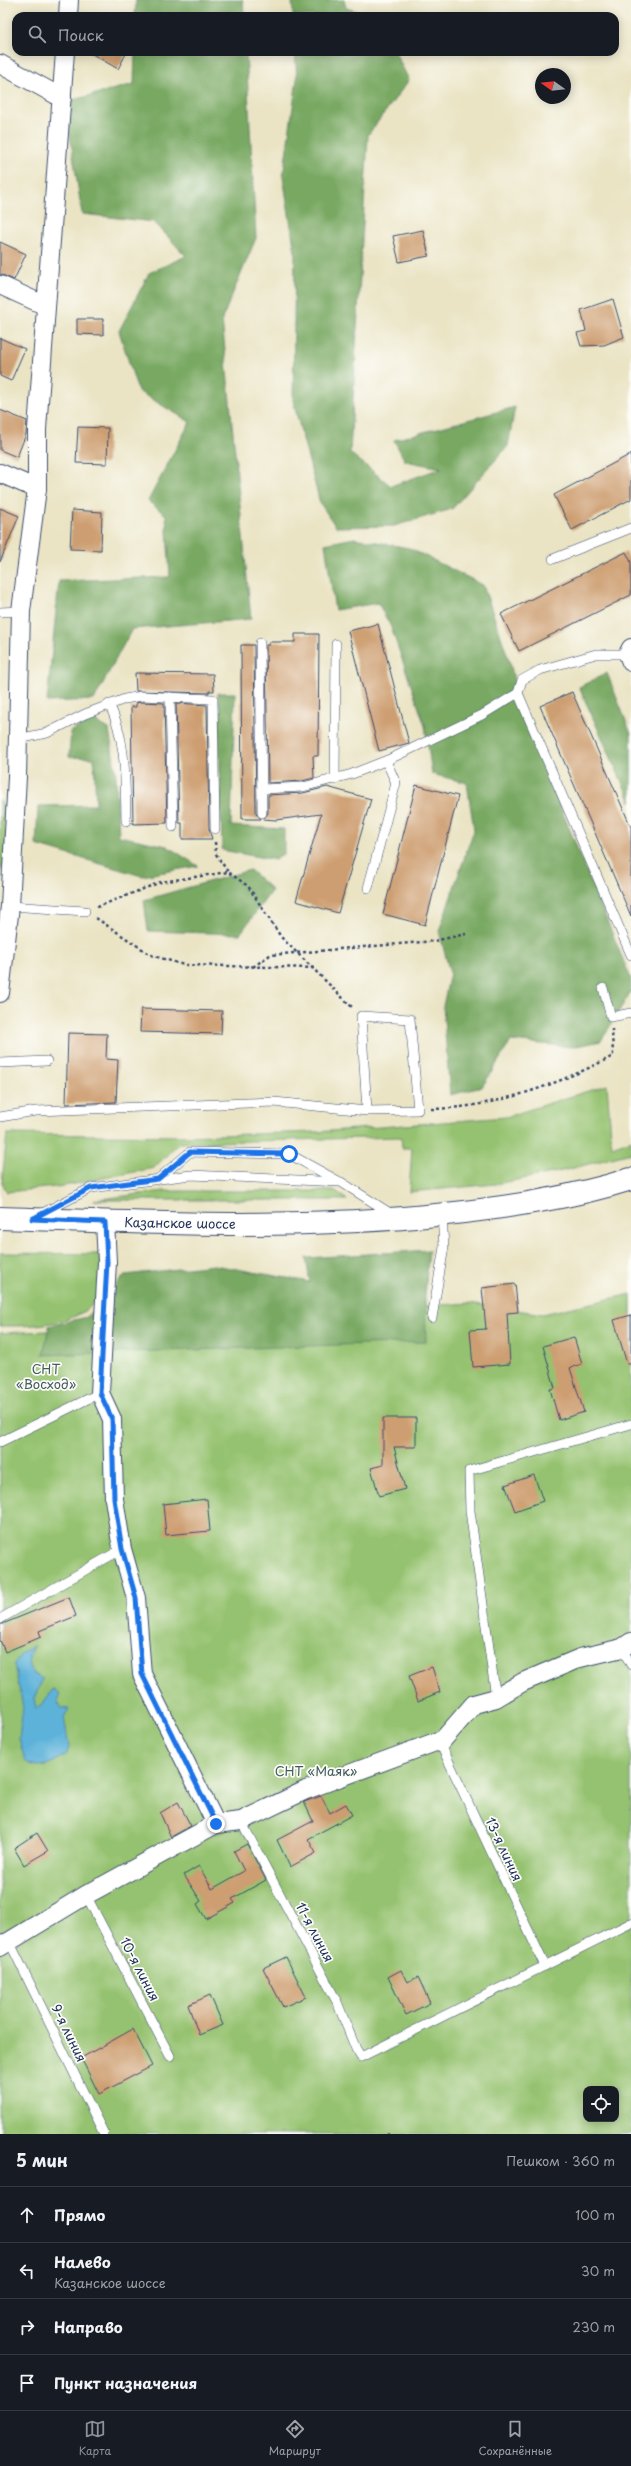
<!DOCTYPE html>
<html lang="ru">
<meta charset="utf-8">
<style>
body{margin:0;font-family:"Playpen Sans",sans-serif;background:#242831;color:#f1f3f6}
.controls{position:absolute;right:12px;bottom:12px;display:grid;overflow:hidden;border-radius:8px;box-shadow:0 2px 10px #0003}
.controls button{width:36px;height:36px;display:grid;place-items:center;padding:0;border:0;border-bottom:1px solid #363941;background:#171b24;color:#f1f3f6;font:20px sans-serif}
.compass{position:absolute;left:535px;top:68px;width:36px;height:36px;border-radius:50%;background:#171b24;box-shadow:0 2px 10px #0003;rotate:285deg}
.stop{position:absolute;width:12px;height:12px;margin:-9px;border:3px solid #1a73e8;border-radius:50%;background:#fff}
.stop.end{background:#1a73e8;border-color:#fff;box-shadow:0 1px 4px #0008}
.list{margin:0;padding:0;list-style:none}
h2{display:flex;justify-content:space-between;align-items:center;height:52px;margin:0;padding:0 16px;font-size:17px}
h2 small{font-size:13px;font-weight:400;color:#9ea1a6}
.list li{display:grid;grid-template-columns:26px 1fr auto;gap:12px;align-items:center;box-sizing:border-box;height:56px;padding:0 16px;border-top:1px solid #363941}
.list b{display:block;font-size:15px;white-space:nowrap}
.list p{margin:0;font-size:13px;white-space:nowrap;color:#9ea1a6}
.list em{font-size:13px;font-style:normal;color:#9ea1a6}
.icon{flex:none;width:22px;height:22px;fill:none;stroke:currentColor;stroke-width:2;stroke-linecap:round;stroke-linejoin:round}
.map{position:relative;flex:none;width:631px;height:2134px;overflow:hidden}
.search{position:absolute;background:#171b24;box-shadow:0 2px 10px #0003;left:12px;right:12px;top:12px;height:44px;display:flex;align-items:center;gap:10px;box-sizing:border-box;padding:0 14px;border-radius:12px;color:#9ea1a6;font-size:15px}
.sheet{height:276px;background:#171b24}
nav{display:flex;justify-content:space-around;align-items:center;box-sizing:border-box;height:56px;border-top:1px solid #363941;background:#171b24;font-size:11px;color:#9ea1a6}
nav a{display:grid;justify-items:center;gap:2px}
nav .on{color:#8c9099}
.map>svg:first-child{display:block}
</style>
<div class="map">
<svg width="631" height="2134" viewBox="0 0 631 2134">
<rect width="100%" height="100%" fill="#fdfcf7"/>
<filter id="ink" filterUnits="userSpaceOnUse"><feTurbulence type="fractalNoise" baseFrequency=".025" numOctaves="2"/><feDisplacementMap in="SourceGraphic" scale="8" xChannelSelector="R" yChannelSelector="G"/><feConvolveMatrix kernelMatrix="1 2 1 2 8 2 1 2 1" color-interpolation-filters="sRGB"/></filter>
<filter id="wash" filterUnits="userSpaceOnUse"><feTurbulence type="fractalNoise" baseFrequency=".012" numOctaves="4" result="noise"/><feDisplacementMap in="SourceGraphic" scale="16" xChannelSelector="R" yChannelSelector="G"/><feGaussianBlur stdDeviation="0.9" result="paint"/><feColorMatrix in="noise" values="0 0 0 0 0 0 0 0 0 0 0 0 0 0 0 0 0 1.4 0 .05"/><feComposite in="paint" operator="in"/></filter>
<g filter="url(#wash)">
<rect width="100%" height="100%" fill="#eae4c4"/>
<g fill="#95c270" stroke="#587867" fill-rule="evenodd">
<polygon points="0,800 5,808 6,861 0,871"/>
<polygon points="607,1085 612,1147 631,1140 631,1153 562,1171 496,1184 409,1192 412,1148 402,1148 401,1137 179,1143 154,1168 64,1186 7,1192 2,1183 7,1134 183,1136 317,1132 506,1117"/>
<polygon points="164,1191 336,1191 347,1200 93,1200"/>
<path d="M0,1253L102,1254C101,1265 104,1284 99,1294C84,1327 30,1326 0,1326Z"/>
<path d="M631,1294V2134H0V1333L97,1329L469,1303L543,1314ZM586,2089H616V2119H586Z"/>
</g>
<g fill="#78a862" stroke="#4a6c60">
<polygon points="136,0 243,0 244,16 135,16"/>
<polygon points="292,0 344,0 346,8 372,16 293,16"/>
<polygon points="135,52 246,52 256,238 222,319 251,619 132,629 94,700 47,702 59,581 170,577 166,515 148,501 190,422 138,391 119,331 149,273 186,256 154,222 82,214 65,102 134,84"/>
<polygon points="295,52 395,52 409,80 368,135 350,453 391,486 441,468 405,461 394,440 515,407 508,446 452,509 394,526 336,527 320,503 293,401 295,252 283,176 297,79"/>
<polygon points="354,538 409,548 483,585 511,666 519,706 631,979 631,991 601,1041 572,1047 511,1041 482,1087 450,1095 443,1006 450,973 439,931 474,830 467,783 432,774 425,726 391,627 378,603 335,610 325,544"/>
<polygon points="607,673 631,734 631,802 579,687"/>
<polygon points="218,693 235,693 231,826 284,829 284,853 275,860 222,850"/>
<polygon points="93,720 109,729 116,775 119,836 167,846 198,866 142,876 36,845 38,806 96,805 94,758 69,757 71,731"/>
<polygon points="250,870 272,890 240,934 148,931 144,900"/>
<polygon points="429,1250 425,1296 426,1342 43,1355 49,1326 87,1317 125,1275 214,1265 310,1282 306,1258"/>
</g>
<path fill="#5db2da" stroke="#3c709c" d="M35,1645C26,1655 29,1663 33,1674L43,1679L34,1698L36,1708L41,1706L53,1689L60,1694L57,1702L62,1708L69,1709L64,1717L69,1747L67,1754C54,1762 40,1772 25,1761L19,1739L23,1707L14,1664L22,1653Z"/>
<g id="blocks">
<g fill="#cd9e71">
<polygon points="89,52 127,52 118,69"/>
<polygon points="423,230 429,256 399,262 393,236"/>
<polygon points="0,242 26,254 14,280 0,274"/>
<polygon points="613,299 624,337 604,345 581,346 577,333 586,331 581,310"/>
<polygon points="77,319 103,319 103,335 77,334"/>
<polygon points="0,338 25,349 11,381 0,376"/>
<polygon points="0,410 27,421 26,434 17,457 0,450"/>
<polygon points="78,427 108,428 107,464 76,463"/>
<polygon points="631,454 631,499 572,530 554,495"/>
<polygon points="0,508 19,516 0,562"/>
<polygon points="72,510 102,512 101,550 70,549"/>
<polygon points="626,552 631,562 631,595 519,651 501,614"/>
<polygon points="378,624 409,743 379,751 348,631"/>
<polygon points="295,634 319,634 318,756 313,756 314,778 302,781 268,783 266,645 269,645 269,642 295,642"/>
<polygon points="241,645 254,645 256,813 261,819 242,819"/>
<polygon points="135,673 213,674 214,691 209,691 209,693 136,691"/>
<polygon points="572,692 631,827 631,916 540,706"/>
<polygon points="141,702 164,703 167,823 133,824 131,707 136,707 136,703"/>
<polygon points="176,703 207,705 209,829 212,839 182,839 182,823 179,823"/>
<polygon points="416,785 458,796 425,925 383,914"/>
<polygon points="327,787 371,799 338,913 296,901 321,814 276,820 263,819 268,813 268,795 303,793"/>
<polygon points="141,1009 222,1011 221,1034 140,1032"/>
<polygon points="68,1033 107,1034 106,1059 118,1060 116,1102 66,1104"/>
<polygon points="515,1284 518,1312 507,1313 510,1364 473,1367 470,1330 486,1329 482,1288"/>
<polygon points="631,1315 631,1364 627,1364 614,1320"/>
<polygon points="574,1337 582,1364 570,1368 584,1412 559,1420 550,1389 555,1388 543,1346"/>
<polygon points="383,1418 416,1418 416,1447 394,1447 405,1489 379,1496 371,1468 383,1465"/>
<polygon points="534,1475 543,1501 515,1511 505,1485"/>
<polygon points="207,1499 210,1531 166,1535 163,1504"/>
<polygon points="69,1597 76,1616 39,1631 41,1637 5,1652 0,1640 0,1625"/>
<polygon points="432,1667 440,1692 418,1701 409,1676"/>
<polygon points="321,1796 330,1813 346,1804 352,1815 308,1839 316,1853 290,1867 277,1840 313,1821 304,1802"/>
<polygon points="178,1802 191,1826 171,1837 160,1813"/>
<polygon points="37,1833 48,1851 24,1865 14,1848"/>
<polygon points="247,1844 266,1880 232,1899 235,1903 206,1919 197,1904 201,1901 184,1875 199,1866 212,1889 244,1871 234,1851"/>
<polygon points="286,1957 306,1997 283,2007 263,1968"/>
<polygon points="401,1970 407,1982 418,1977 430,2003 406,2015 388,1977"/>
<polygon points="210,1995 223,2025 199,2035 188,2005"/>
<polygon points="133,2029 152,2066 99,2094 81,2058"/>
</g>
</g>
</g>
<g filter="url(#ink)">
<use href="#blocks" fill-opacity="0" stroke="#3a4a6d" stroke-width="1"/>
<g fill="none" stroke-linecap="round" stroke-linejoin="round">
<g stroke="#3a4a6d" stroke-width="10">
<g id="service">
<polyline points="553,559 631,528"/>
<polyline points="0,612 21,611"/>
<polyline points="260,643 262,813"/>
<polyline points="628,654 596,654 540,670 522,680 518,693 631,955"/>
<polyline points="170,697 173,827"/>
<path d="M109,704C127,740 125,781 126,821"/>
<polyline points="18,739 47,733 85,714 125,699 141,696 213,699 215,829"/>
<polyline points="335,780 336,644"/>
<polyline points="262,789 303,787 352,774 390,759 482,715 518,693"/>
<polyline points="368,888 396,783 386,761"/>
<polyline points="10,906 85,911"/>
<polyline points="603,988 611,1017 631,1013"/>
<polyline points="0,1063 47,1061"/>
<polyline points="0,1117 36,1111 274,1102 367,1111 418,1110 410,1019 361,1016 367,1111"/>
<polyline points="158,1179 190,1152 289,1154 338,1181"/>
<polyline points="41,1214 91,1188 191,1175 341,1182 393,1215"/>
<polyline points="432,1318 444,1247 442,1215"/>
<polyline points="0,1442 100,1393"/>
<polyline points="0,1619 122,1549"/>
<polyline points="622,1648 631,1665"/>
<polyline points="496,1698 470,1511 469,1471 631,1424"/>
<polyline points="440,1743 545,1966"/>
<polyline points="241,1821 337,2002 356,2049 361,2057 631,1923"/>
<polyline points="86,1895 170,2056"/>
<polyline points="10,1943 104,2134"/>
</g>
</g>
<g stroke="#3a4a6d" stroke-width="20">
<g id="minor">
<polyline points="68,16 69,0"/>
<polyline points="0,64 62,98"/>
<polyline points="0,285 46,306"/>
<polyline points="0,473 37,489"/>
<polyline points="631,648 628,654 631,662"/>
<polyline points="0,993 10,906 17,777 21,611 37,489 37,429 65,52"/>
<polyline points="105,1222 107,1262 100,1393 112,1419 114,1499 122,1549 136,1598 142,1674 216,1824"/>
<polyline points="0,1947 86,1895 216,1824 241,1821 306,1790 438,1741 440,1743 474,1704 496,1698 523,1682 580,1658 622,1648 631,1642"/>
</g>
</g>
<g stroke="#3a4a6d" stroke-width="24">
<path id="primary" d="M0,1218C149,1223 298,1230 446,1214C509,1207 571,1198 631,1179"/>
</g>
<g stroke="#3a4a6d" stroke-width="2.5" stroke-dasharray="3 3" stroke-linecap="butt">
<polyline points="215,842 216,854 228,872"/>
<polyline points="97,907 161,882 228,872 248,886 281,937 352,1007"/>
<polyline points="96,918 151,955 184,965 314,968"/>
<polyline points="253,967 270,955 434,941 466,934"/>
<path d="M431,1109C494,1108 557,1085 613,1056L612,1029"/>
<polyline points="388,2133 388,2134"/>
</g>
<use href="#service" stroke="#fff" stroke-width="9"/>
<use href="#minor" stroke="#fff" stroke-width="18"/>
<use href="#primary" stroke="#fff" stroke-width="22"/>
</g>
</g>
<g fill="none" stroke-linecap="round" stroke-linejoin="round" filter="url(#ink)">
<polyline stroke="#1a73e8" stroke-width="5" points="216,1824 142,1674 136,1598 122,1549 114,1499 112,1419 100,1393 107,1262 105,1222 32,1219 91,1188 158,1179 190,1152 289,1154"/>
</g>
<g text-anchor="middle" stroke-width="3.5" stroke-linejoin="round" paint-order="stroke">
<g font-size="13" fill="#1b2f5e" stroke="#fdfcf7">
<text transform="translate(180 1223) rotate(1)" y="5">Казанское шоссе</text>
<text transform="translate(504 1849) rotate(65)" y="5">13-я линия</text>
<text transform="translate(315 1932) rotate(62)" y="5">11-я линия</text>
<text transform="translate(140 1969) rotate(63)" y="5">10-я линия</text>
<text transform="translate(69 2033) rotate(64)" y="5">9-я линия</text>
</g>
<g font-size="13" fill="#405b63" stroke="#fdfcf7">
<text x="46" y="1374">СНТ<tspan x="46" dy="15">«Восход»</tspan></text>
<text x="316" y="1776">СНТ «Маяк»</text>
</g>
</g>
</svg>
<div class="controls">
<button><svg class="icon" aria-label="locate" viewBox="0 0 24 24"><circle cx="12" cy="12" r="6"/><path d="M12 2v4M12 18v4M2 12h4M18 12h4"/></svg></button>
</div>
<svg class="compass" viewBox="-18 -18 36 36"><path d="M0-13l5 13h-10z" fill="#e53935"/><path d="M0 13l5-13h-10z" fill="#9ea1a6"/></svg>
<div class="stop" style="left:289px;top:1154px"></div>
<div class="stop end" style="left:216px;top:1824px"></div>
<div class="search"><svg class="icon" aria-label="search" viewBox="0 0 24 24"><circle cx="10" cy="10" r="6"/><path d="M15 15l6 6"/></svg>Поиск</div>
</div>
<section class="sheet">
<h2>5 мин<small>Пешком · 360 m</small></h2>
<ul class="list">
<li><svg class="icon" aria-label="ahead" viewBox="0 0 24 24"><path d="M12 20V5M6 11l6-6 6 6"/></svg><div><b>Прямо</b></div><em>100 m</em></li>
<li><svg class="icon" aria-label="left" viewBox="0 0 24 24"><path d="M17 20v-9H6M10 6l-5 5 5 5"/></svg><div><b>Налево</b><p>Казанское шоссе</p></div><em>30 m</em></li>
<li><svg class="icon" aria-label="right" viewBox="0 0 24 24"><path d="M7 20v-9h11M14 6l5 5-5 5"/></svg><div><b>Направо</b></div><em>230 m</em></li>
<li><svg class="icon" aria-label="arrive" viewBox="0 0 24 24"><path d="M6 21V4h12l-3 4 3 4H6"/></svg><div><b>Пункт назначения</b></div></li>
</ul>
</section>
<nav>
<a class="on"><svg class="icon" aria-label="map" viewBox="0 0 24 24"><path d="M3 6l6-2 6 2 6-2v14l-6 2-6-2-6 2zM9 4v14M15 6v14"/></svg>Карта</a>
<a><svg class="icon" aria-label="directions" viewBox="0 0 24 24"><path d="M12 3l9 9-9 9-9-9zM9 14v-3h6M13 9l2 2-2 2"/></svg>Маршрут</a>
<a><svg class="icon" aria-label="saved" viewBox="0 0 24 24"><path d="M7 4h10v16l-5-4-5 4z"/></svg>Сохранённые</a>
</nav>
